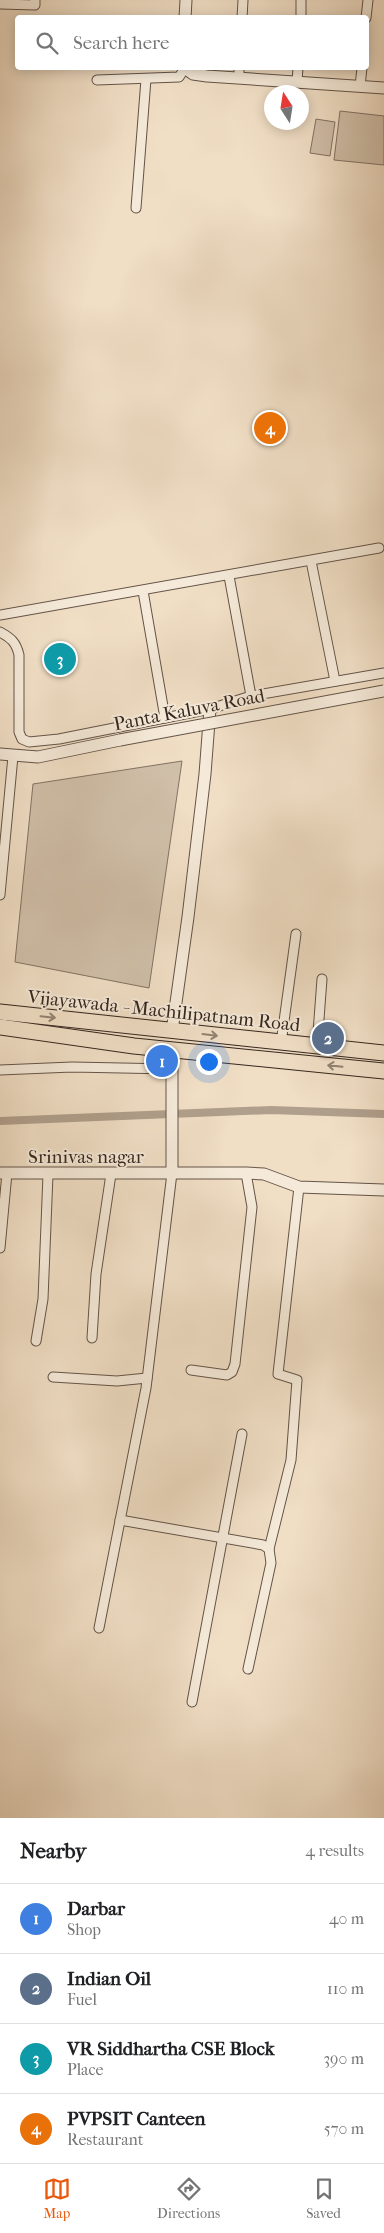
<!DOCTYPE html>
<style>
body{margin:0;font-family:"IM FELL French Canon",serif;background:#f6f6f6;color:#202124}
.compass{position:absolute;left:264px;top:85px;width:45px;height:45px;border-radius:50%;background:#fff;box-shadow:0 2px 12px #0003;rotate:348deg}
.you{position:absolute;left:208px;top:1061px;width:18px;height:18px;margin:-12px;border:4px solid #fff;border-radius:50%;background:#1a73e8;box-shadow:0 0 0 8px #1a73e833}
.badge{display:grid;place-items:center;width:32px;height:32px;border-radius:50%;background:#ea580c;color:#fff;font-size:16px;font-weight:700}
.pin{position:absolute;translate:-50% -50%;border:2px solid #fff;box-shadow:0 1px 5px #0006}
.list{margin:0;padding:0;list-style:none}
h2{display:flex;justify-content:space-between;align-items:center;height:65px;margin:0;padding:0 20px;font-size:21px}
h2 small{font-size:16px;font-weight:400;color:#757577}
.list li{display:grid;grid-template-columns:32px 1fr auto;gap:15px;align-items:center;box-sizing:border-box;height:70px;padding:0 20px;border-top:1px solid #e0e0e0}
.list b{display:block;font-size:19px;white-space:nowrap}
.list p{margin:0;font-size:16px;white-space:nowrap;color:#757577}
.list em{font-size:16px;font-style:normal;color:#757577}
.icon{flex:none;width:28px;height:28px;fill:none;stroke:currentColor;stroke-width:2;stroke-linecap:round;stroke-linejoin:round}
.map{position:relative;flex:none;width:384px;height:1818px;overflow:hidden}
.search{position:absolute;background:#fff;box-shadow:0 2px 12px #0003;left:15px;right:15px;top:15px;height:55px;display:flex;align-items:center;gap:12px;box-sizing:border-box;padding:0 18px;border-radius:5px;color:#757577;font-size:19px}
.sheet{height:345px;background:#fff}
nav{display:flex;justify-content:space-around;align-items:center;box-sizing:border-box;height:70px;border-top:1px solid #e0e0e0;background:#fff;font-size:14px;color:#757577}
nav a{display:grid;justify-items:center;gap:2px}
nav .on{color:#ea580c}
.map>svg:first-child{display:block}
</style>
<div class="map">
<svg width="384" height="1818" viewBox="0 0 384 1818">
<rect width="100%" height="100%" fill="#f0dec5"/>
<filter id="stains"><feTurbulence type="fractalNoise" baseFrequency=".004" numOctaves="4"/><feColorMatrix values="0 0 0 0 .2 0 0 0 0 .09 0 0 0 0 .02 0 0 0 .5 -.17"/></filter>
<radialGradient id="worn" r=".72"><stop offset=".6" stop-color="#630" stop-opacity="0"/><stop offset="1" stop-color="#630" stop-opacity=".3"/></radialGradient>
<g fill="#d0bfa9" stroke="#827264">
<polygon points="340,111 384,116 384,165 334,160"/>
<polygon points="316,119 335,122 330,156 310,153"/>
<polygon points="182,761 149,988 15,962 33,784"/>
</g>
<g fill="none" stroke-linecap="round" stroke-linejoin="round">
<polyline stroke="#b09f8c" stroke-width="8" points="0,1121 271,1110 384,1114"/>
<g stroke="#645448" stroke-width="11">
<g id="minor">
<polyline points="0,4 35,5 35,0"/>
<polyline points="242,18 243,0"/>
<polyline points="301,18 301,0"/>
<polyline points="366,18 368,0"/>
<polyline points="239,78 239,68"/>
<polyline points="97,80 179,77 185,68"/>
<polyline points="297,81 298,68"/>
<polyline points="360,86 362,68"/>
<polyline points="136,208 146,79"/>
<polyline points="311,561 335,681"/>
<polyline points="229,576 251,696"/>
<polyline points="143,591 165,718"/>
<polyline points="0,615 379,548"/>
<path d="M0,632C11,638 16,642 19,655V732L22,739L29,742L59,739L210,709L251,696L384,673"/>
<polyline points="0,895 13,756"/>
<polyline points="281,1043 296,934"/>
<polyline points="317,1046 322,979"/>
<polyline points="0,1070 72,1067 171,1069"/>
<polyline points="0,1248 7,1173"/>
<polyline points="92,1338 96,1274 111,1174"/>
<polyline points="36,1341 43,1299 48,1175"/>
<polyline points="191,1370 227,1375 232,1372 235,1364 252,1207 246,1173"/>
<polyline points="53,1377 117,1381 147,1378"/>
<polyline points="120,1520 263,1545 269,1549 271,1563 248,1669"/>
<polyline points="269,1549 291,1460 297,1380 278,1374 299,1187"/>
<polyline points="99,1628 146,1388 172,1173"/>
<polyline points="192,1702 242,1434"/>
</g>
</g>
<g stroke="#645448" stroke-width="13">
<g id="tertiary">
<polyline points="185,18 186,0"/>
<polyline points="185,68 193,74 207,76 384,88"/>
<polyline points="0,754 38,757 120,740"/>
<polyline points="172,1031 188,917 205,774 210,709"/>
<polyline points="172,1049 172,1173"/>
<polyline points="0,1173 246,1173 264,1174 299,1187 384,1190"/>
</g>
</g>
<g stroke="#35261e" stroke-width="17">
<g id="trunk">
<polyline points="0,1012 384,1053"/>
<polyline points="0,1027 134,1046 384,1071"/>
</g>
</g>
<use href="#minor" stroke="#f5ead9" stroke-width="9"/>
<use href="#tertiary" stroke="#f5ead9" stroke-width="11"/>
<use href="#trunk" stroke="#f0dec5" stroke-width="15"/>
<g stroke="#645448" stroke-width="13" stroke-linecap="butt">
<polyline id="tertiary-bridge" points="120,740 384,691"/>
</g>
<use href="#tertiary-bridge" stroke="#f5ead9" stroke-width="11"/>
</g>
<defs><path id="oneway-shaft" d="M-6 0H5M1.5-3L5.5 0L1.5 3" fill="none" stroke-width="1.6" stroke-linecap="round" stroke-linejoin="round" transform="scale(1.25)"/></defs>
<g stroke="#928272">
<use href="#oneway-shaft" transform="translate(48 1017) rotate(6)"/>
<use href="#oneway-shaft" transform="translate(210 1035) rotate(7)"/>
<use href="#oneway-shaft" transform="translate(335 1066) rotate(-174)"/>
</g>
<g text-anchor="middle" stroke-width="4" stroke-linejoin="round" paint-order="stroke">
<g font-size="19" fill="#35261e" stroke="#f5ead9">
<text transform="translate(189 709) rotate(-11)" y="7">Panta Kaluva Road</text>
<text transform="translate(164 1010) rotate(6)" y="7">Vijayawada - Machilipatnam Road</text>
<text x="86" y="1163">Srinivas nagar</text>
</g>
</g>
<rect width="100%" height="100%" filter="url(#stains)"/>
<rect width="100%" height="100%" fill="url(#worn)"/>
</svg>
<svg class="compass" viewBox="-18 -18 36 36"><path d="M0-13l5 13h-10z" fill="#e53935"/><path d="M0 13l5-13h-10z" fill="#757577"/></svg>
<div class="you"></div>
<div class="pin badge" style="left:162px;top:1061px;background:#3f7fe0">1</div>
<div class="pin badge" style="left:328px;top:1038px;background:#5c6f8a">2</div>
<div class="pin badge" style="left:60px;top:659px;background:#0f9aa8">3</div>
<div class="pin badge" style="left:270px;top:428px;background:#e8710a">4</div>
<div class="search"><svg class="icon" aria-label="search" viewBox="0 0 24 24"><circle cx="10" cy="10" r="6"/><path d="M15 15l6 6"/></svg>Search here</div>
</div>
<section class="sheet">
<h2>Nearby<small>4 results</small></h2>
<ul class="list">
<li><span class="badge" style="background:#3f7fe0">1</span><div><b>Darbar</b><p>Shop</p></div><em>40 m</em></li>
<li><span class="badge" style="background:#5c6f8a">2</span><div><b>Indian Oil</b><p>Fuel</p></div><em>110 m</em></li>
<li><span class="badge" style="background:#0f9aa8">3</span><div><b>VR Siddhartha CSE Block</b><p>Place</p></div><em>390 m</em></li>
<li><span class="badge" style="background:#e8710a">4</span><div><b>PVPSIT Canteen</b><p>Restaurant</p></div><em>570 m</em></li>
</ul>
</section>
<nav>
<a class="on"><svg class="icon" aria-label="map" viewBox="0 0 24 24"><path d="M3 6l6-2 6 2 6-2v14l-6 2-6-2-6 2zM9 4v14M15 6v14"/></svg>Map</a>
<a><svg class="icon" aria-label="directions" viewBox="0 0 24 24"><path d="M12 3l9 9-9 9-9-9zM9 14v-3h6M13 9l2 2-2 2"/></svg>Directions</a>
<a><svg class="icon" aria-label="saved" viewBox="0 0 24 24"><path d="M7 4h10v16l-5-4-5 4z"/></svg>Saved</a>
</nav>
